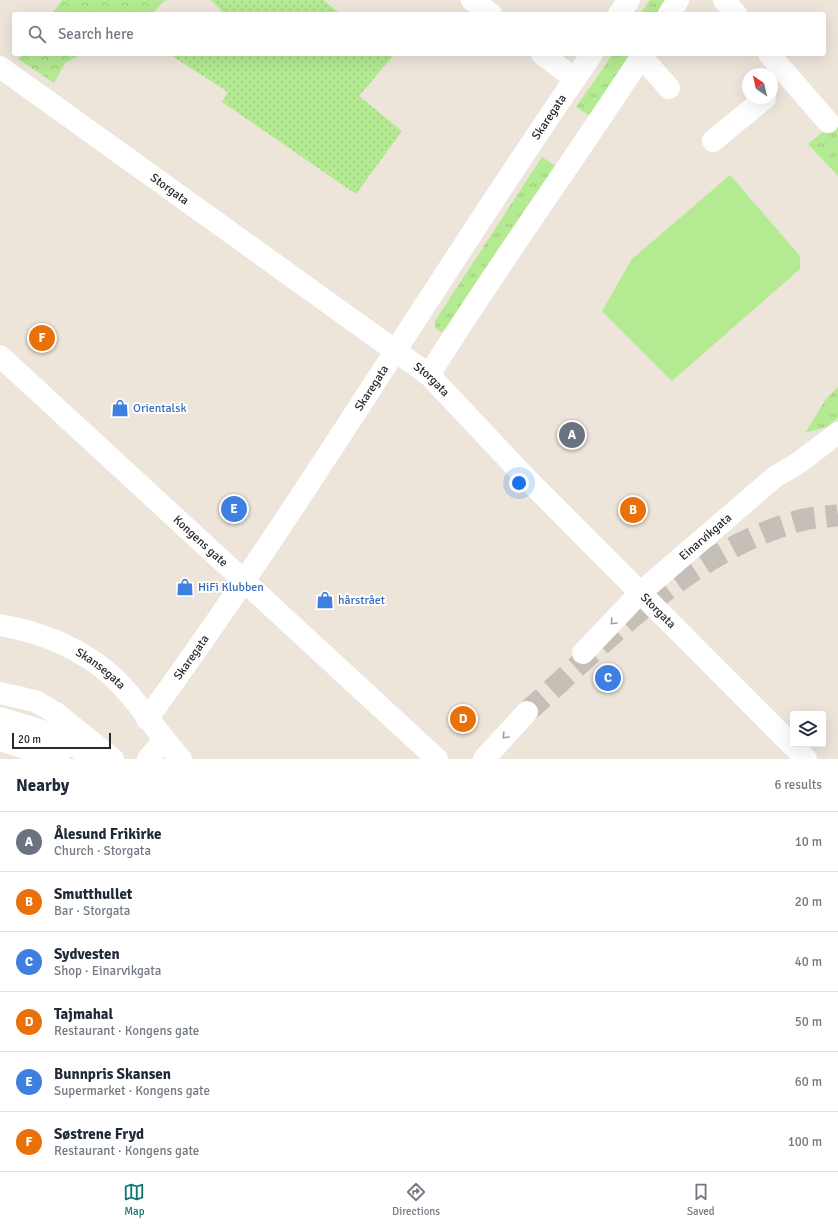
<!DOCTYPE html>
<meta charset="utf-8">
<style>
body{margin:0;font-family:Signika,sans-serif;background:#f6f6f7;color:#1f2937}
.controls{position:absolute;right:12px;bottom:12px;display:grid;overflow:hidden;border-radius:4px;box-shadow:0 4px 16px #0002}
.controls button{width:36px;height:36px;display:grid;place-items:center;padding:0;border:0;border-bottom:1px solid #e0e1e3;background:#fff;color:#1f2937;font:20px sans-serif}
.compass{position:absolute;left:742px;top:68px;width:36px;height:36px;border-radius:50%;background:#fff;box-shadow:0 4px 16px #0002;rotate:326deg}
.scale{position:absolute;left:12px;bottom:10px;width:99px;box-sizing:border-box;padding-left:4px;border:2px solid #2a2a2a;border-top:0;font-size:11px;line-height:14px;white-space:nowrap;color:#2a2a2a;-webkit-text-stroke:3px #fff;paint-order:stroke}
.you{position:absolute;left:519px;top:483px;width:14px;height:14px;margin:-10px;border:3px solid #fff;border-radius:50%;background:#1a73e8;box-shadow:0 0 0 6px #1a73e833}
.badge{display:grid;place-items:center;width:26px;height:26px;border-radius:50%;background:#0f766e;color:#fff;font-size:13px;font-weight:700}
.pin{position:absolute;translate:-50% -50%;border:2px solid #fff;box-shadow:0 1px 4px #0006}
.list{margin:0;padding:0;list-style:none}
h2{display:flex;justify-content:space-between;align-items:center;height:52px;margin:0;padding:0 16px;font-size:17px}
h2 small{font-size:13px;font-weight:400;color:#747a83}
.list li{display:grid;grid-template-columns:26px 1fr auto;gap:12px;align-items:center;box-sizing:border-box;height:60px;padding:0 16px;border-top:1px solid #e0e1e3}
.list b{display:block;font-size:15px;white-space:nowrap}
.list p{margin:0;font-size:13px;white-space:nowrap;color:#747a83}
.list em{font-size:13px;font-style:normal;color:#747a83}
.icon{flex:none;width:22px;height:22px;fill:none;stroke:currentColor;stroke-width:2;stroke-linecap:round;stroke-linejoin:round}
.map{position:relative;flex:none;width:838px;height:759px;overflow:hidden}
.search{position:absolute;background:#fff;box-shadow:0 4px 16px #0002;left:12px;right:12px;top:12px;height:44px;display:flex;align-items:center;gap:10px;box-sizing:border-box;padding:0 14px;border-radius:4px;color:#747a83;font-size:15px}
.sheet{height:412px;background:#fff}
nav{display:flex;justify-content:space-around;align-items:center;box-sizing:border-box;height:56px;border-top:1px solid #e0e1e3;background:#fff;font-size:11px;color:#747a83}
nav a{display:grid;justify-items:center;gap:2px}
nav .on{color:#0f766e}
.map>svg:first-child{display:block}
</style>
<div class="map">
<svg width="838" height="759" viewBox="0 0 838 759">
<defs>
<pattern id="grass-tufts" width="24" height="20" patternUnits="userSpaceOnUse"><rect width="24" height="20" fill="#b4ea91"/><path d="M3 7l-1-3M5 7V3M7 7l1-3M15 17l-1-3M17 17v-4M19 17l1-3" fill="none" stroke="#9bc97d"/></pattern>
<pattern id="forest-crowns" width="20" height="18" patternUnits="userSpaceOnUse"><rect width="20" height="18" fill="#b4ea91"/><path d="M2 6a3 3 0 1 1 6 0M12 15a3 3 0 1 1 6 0" fill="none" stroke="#9bc97d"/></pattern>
<pattern id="garden-dots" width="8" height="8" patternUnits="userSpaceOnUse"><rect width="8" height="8" fill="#b4ea91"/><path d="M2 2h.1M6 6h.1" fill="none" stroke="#9bc97d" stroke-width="1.8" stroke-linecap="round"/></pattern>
</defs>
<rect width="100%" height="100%" fill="#ede4da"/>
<g fill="url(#grass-tufts)">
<polygon points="650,0 666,0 657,14 640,14"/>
<polygon points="613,54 631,54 590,116 576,107"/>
<polygon points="838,119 838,176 808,144"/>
<polygon points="542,157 555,166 447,328 441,332 435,328 435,321"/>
<polygon points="838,387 838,418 827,427 805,433 826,399"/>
</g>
<g fill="url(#forest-crowns)">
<polygon points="62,0 168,0 163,2 152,14 52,14"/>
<polygon points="22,54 82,54 65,63 54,83 18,59"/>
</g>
<polygon fill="#b4ea91" points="730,175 800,256 800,269 672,381 602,311 632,259"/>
<g fill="url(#garden-dots)">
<polygon points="211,0 323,0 341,14 217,14 222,11"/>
<polygon points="169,54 391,54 393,56 359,96 402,131 356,194 222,102 228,92"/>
</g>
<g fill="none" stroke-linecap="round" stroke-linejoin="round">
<path stroke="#c6bfb7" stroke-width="22" stroke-dasharray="22 11" stroke-linecap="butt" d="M527,712C609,639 692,549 802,520C813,517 826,517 838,515"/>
<g stroke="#fff" stroke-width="22">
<polyline points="472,0 491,14"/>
<polyline points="724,0 736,14"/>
<polyline points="619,14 629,0"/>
<polyline points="669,14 678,0"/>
<polyline points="542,54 575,79"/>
<polyline points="769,54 828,122"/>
<polyline points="641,56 669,88"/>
<path id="s1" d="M0,67L429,375L525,477L806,759"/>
<polyline points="713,141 765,98"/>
<path id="s2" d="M0,356L437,759"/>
<path d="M429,375C497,266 573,162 643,54"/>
<path id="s3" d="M0,625C39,631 83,649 113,677C138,700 157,733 181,759"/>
<path id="s4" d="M583,653L640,593L776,476L797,464L838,433"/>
<polyline points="0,693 35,701 56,713 113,759"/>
<polyline points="0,718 49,733 95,757"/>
<path id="s5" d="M147,719C304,504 440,273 592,54"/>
<polyline points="0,740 59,759"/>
<polyline points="148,759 164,740"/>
<polyline points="484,759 527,712"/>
</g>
</g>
<defs><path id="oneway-chevron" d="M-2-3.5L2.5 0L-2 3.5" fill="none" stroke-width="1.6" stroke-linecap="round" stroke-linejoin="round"/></defs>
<g stroke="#9f9f9f">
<use href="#oneway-chevron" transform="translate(613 622) rotate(134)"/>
<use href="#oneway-chevron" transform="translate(505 736) rotate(133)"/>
</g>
<defs>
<g id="shop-bare" transform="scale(1.38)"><path d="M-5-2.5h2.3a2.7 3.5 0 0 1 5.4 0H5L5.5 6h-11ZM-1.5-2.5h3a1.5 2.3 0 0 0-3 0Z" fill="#3f7fe0" stroke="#fff" stroke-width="2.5" paint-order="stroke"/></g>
</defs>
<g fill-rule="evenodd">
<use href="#shop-bare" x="120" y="408"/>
<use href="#shop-bare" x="185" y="587"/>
<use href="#shop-bare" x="325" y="600"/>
</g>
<g text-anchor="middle" stroke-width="4" stroke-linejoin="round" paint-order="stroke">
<g font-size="12" fill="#2a2a2a" stroke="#fff">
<text dy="4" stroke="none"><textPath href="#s5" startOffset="724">Skaregata</textPath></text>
<text dy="4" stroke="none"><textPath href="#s1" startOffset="209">Storgata</textPath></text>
<text dy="4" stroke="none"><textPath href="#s1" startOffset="533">Storgata</textPath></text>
<text dy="4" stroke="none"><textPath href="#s5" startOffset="400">Skaregata</textPath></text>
<text dy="4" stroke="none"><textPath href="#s4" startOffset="169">Einarvikgata</textPath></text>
<text dy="4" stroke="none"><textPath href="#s2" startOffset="273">Kongens gate</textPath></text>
<text dy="4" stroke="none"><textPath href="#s1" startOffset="857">Storgata</textPath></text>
<text dy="4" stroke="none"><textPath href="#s5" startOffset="76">Skaregata</textPath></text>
<text dy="4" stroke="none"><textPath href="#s3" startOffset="111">Skansegata</textPath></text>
</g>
<g font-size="12" fill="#366cbe" stroke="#fff" text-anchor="start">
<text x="133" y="412">Orientalsk</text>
<text x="198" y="591">HiFi Klubben</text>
<text x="338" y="604">hårstrået</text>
</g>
</g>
</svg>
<div class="controls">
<button><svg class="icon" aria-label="layers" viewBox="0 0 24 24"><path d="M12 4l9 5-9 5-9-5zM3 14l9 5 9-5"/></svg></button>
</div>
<svg class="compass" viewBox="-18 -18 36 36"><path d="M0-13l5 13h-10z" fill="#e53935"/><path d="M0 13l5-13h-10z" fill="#747a83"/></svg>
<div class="scale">20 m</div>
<div class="you"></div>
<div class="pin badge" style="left:572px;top:435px;background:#6b7280">A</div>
<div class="pin badge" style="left:633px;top:510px;background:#e8710a">B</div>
<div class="pin badge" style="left:608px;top:678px;background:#3f7fe0">C</div>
<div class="pin badge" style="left:463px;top:719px;background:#e8710a">D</div>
<div class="pin badge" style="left:234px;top:509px;background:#3f7fe0">E</div>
<div class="pin badge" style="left:42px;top:338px;background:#e8710a">F</div>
<div class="search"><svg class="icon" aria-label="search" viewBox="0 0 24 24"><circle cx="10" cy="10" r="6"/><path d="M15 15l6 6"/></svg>Search here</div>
</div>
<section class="sheet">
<h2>Nearby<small>6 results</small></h2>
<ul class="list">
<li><span class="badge" style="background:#6b7280">A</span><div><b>Ålesund Frikirke</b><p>Church · Storgata</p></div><em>10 m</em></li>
<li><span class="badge" style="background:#e8710a">B</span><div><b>Smutthullet</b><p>Bar · Storgata</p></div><em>20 m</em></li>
<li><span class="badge" style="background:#3f7fe0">C</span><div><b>Sydvesten</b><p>Shop · Einarvikgata</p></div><em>40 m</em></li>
<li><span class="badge" style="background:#e8710a">D</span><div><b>Tajmahal</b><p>Restaurant · Kongens gate</p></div><em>50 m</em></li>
<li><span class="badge" style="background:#3f7fe0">E</span><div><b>Bunnpris Skansen</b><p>Supermarket · Kongens gate</p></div><em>60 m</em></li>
<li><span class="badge" style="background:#e8710a">F</span><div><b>Søstrene Fryd</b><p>Restaurant · Kongens gate</p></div><em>100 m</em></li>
</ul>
</section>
<nav>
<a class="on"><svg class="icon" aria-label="map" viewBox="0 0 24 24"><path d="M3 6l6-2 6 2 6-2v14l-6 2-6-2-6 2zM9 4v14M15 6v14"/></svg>Map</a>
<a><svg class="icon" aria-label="directions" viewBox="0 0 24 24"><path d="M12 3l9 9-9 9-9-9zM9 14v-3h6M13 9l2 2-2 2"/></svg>Directions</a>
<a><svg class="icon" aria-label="saved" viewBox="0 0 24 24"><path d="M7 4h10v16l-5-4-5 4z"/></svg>Saved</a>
</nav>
